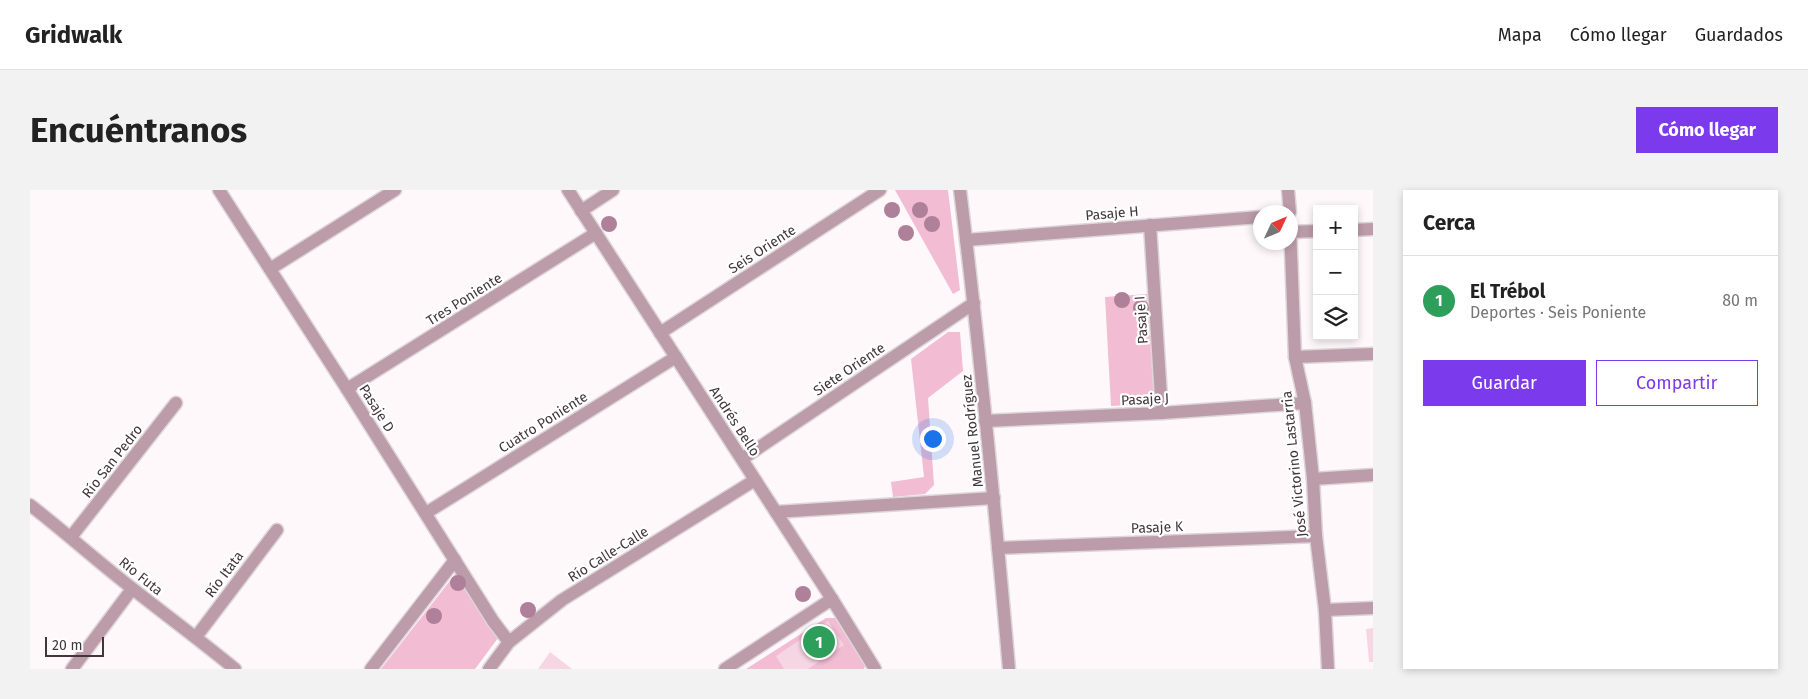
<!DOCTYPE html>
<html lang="es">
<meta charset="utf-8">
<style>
body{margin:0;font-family:"Fira Sans",sans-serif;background:#f2f2f2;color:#222}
.controls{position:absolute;right:15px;top:15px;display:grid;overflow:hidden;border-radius:0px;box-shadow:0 2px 8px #0003}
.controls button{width:45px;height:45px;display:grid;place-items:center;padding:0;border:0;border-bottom:1px solid #e0e0e0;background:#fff;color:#222;font:25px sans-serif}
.compass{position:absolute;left:1223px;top:15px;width:45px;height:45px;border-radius:50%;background:#fff;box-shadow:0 2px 8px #0003;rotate:46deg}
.scale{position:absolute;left:15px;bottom:12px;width:59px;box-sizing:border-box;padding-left:5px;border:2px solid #43363b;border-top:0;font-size:14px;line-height:18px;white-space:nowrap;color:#43363b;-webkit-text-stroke:4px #fff;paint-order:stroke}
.you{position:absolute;left:902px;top:248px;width:18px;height:18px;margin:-12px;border:4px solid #fff;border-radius:50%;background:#1a73e8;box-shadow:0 0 0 8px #1a73e833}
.badge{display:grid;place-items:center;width:32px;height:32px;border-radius:50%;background:#7c3aed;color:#fff;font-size:16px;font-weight:700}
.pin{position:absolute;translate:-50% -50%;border:2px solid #fff;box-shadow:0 1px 5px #0006}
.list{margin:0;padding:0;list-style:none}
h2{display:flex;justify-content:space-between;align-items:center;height:65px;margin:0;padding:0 20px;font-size:21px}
h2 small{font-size:16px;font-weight:400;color:#767676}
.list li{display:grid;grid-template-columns:32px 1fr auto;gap:15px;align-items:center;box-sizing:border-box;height:90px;padding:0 20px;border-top:1px solid #e0e0e0}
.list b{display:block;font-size:19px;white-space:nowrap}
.list p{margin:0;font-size:16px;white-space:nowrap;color:#767676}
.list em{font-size:16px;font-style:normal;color:#767676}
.actions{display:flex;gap:10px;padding:15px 20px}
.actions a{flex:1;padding:11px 0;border:1px solid #7c3aed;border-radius:0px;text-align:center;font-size:18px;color:#7c3aed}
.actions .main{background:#7c3aed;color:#fff}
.icon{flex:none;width:28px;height:28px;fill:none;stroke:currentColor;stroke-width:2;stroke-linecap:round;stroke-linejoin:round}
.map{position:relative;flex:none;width:1343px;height:479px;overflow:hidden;border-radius:0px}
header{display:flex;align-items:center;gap:30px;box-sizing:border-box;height:70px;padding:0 25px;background:#fff;border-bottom:1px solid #e0e0e0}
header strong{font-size:24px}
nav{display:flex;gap:28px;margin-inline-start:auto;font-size:18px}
.intro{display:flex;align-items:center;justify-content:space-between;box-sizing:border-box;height:120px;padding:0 30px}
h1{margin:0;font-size:35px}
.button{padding:12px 22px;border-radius:0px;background:#7c3aed;color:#fff;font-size:18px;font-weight:700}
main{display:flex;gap:30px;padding:0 30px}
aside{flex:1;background:#fff;border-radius:0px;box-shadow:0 2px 8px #0003}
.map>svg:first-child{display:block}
</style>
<header>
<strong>Gridwalk</strong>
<nav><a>Mapa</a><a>Cómo llegar</a><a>Guardados</a></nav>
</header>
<div class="intro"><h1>Encuéntranos</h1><a class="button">Cómo llegar</a></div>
<main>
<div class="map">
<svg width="1343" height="479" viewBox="0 0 1343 479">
<rect width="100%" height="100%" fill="#fff8fb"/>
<g fill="#f2bcd3">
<polygon points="865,0 918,0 930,100 923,104"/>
<polygon points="1117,104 1124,209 1120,214 1081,216 1075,107"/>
<polygon points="918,142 930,142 933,181 898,208 904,295 895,304 863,307 861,292 894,287 881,169"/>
<polygon points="426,383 468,448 445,479 351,479"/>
<polygon points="796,428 805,428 835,476 834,479 716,479"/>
</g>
<g fill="#f6d6e3">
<polygon points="798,431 814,455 778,479 754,479 746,466"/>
<polygon points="1343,438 1343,472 1339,472 1336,439"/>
<polygon points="520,462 542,479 508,479"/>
</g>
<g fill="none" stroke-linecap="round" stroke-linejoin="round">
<g stroke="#ddd5d8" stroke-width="15">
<g id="minor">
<polyline points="189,0 317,199 463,431 479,452"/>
<polyline points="538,0 802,409 845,479"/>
<path d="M930,0C950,159 965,319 979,479"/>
<polyline points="1258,0 1260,22"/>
<polyline points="551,21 583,0"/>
<polyline points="1120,35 1132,223"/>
<polyline points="1260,36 1265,167 1275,213 1283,289 1286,346 1295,420 1298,479"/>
<polyline points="1324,40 1343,39"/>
<polyline points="1261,42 1287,41"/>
<polyline points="936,50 1230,27"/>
<polyline points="240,79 365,0"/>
<polyline points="630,143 850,0"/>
<polyline points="1265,167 1343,164"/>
<polyline points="317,199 566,43"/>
<polyline points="955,231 1132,223 1275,213"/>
<polyline points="712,269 944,113"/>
<polyline points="1283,289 1343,285"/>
<path d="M0,315C35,342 68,372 103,399C137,426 171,451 205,479"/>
<polyline points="746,322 964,308"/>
<polyline points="396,323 646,167"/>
<polyline points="41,347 146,213"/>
<polyline points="968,358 1286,346"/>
<polyline points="1295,420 1343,418"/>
<polyline points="166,447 247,340"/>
<polyline points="42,479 102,399"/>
<polyline points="341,479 425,370"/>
<polyline points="459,479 479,452 532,410 725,290"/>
<polyline points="695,479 802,409"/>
</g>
</g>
<use href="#minor" stroke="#bb9ca8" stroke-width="12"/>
</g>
<g fill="#af8099">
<circle cx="862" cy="20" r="8"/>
<circle cx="890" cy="20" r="8"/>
<circle cx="579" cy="34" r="8"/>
<circle cx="902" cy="34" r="8"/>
<circle cx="876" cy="43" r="8"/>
<circle cx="1092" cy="110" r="8"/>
<circle cx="1111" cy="118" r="8"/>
<circle cx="428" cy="393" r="8"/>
<circle cx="773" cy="404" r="8"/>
<circle cx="498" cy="420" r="8"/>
<circle cx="404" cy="426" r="8"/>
</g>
<g text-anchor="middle" stroke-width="4.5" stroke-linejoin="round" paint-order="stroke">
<g font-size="14" fill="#43363b" stroke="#fff">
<text transform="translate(1082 23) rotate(-5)" y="5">Pasaje H</text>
<text transform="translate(732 59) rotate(-33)" y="5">Seis Oriente</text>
<text transform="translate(434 109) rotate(-32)" y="5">Tres Poniente</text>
<text transform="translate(1111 130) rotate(-94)" y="5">Pasaje I</text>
<text transform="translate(819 179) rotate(-34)" y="5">Siete Oriente</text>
<text transform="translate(1115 209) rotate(-3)" y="5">Pasaje J</text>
<text transform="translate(347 218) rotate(58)" y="5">Pasaje D</text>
<text transform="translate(705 231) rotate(57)" y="5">Andrés Bello</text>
<text transform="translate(513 232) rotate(-32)" y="5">Cuatro Poniente</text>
<text transform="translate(942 241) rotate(-96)" y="5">Manuel Rodríguez</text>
<text transform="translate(82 271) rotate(-52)" y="5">Río San Pedro</text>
<text transform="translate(1264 274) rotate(-96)" y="5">José Victorino Lastarria</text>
<text transform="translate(1127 337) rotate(-2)" y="5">Pasaje K</text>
<text transform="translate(578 364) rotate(-32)" y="5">Río Calle-Calle</text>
<text transform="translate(194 384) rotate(-53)" y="5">Río Itata</text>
<text transform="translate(111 386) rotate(39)" y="5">Río Futa</text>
</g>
</g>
</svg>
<div class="controls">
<button>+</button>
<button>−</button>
<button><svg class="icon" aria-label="layers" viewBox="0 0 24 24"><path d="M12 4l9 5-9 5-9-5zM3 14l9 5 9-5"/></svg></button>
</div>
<svg class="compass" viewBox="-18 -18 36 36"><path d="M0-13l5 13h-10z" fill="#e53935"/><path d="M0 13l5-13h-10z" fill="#767676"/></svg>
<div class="scale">20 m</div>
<div class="you"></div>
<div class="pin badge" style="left:789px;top:452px;background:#2e9e5b">1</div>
</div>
<aside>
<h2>Cerca<small></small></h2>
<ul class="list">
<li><span class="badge" style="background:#2e9e5b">1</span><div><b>El Trébol</b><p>Deportes · Seis Poniente</p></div><em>80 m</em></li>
</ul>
<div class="actions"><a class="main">Guardar</a><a>Compartir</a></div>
</aside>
</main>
